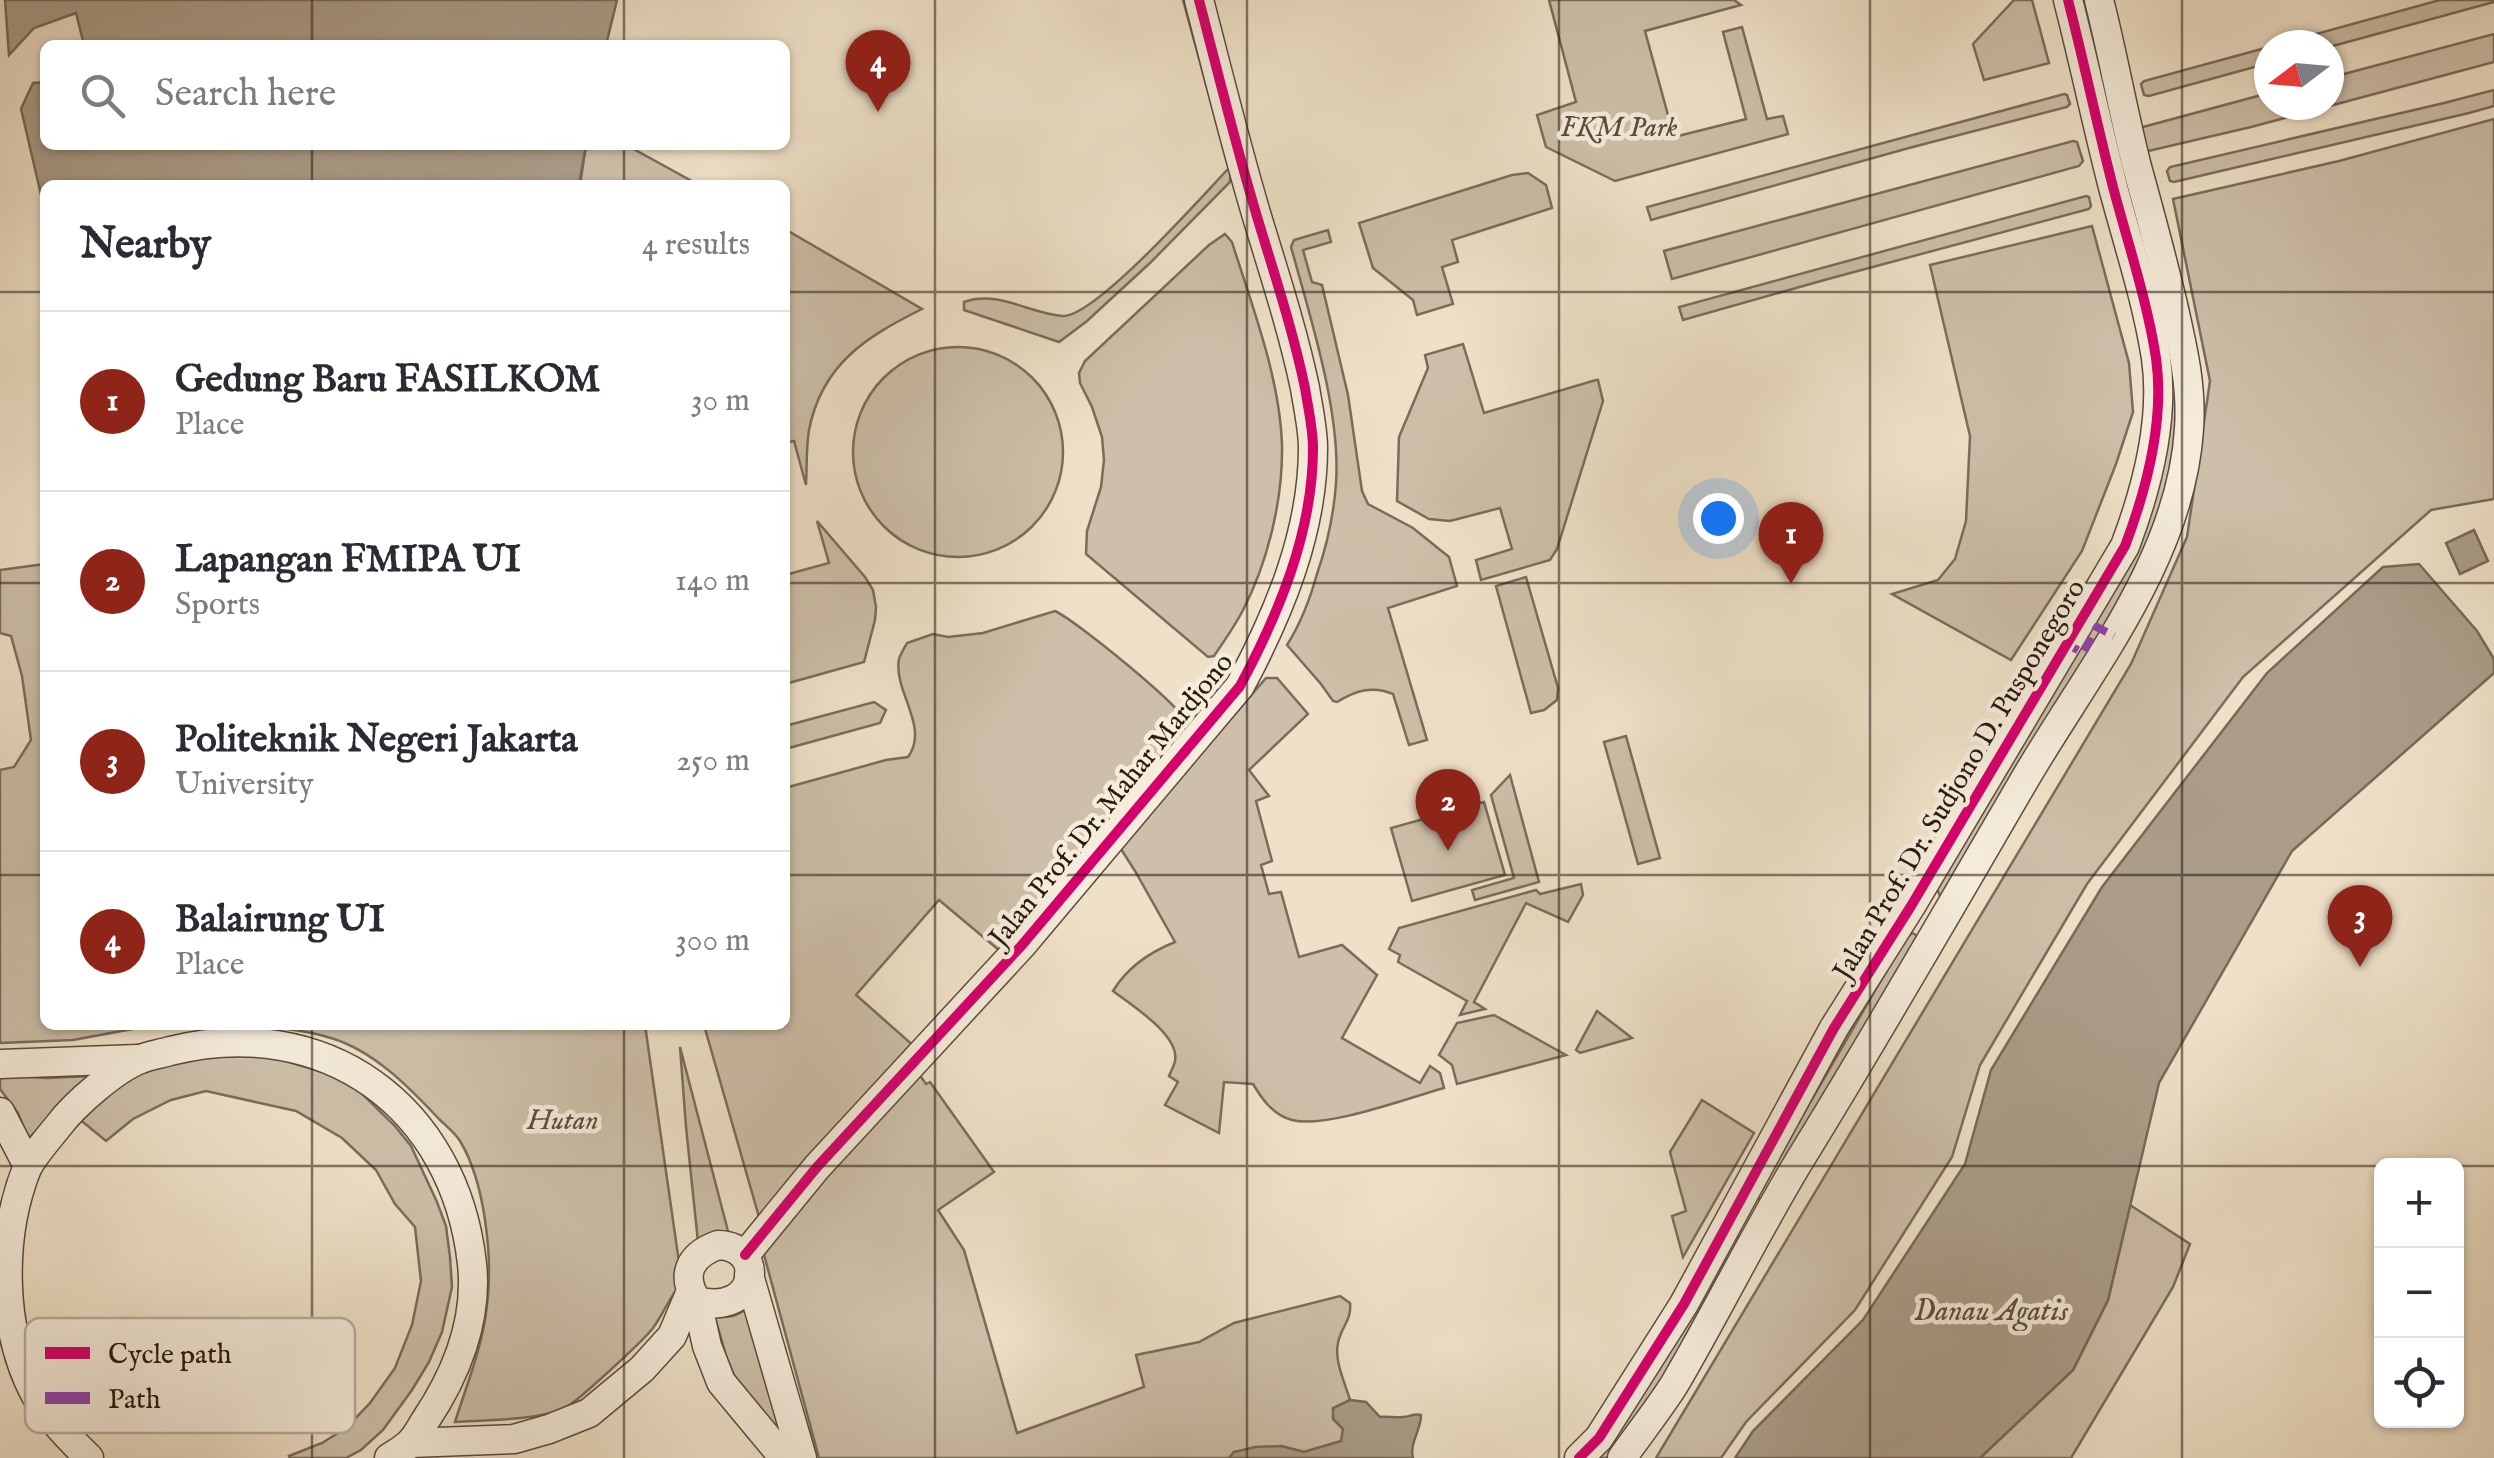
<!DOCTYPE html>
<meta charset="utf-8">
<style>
body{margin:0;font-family:"IM FELL English",serif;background:#f2f2f3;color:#2b2b33}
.controls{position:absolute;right:30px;bottom:30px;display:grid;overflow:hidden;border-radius:15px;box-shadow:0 2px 8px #0004}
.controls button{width:90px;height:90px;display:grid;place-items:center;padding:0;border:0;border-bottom:2px solid #e1e1e2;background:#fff;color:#2b2b33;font:50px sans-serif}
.compass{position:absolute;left:2254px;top:30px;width:90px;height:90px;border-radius:50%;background:#fff;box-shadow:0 2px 8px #0004;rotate:254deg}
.you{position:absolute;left:1718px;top:518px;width:35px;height:35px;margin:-25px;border:8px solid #fff;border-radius:50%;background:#1a73e8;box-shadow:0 0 0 15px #1a73e833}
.badge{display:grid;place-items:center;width:65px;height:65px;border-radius:50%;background:#8f2418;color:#fff;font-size:32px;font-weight:700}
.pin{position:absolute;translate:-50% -82px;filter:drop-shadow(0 2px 5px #0008)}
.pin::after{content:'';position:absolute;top:52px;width:35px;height:30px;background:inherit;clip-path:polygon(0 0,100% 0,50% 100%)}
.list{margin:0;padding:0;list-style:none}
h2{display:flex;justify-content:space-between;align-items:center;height:130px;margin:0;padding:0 40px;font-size:42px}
h2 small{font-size:32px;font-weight:400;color:#7c7c81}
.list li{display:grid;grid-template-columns:65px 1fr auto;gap:30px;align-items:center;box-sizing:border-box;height:180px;padding:0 40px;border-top:2px solid #e1e1e2}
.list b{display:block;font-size:38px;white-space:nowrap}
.list p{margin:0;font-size:32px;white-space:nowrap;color:#7c7c81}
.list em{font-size:32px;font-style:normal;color:#7c7c81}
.icon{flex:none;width:55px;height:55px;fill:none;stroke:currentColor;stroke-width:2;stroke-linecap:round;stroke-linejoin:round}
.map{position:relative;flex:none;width:2494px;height:1458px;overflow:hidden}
.search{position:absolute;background:#fff;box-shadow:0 2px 8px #0004;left:40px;top:40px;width:750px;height:110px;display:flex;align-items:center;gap:25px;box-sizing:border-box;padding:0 35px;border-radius:15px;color:#7c7c81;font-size:38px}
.panel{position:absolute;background:#fff;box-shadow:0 2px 8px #0004;left:40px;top:180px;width:750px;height:850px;border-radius:15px}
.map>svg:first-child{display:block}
</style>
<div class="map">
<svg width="2494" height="1458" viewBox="0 0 2494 1458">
<rect width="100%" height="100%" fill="#efe1c8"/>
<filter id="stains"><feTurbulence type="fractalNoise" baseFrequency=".002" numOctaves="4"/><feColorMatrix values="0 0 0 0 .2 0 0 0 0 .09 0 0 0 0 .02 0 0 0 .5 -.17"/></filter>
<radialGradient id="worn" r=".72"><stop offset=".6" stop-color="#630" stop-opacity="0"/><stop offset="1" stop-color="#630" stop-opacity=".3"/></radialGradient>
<g fill="#cdbfa9" stroke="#7a6c5c" stroke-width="2.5">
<path d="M1183,0H1191L1231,166L1230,182L1151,262L1087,321L1059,342L964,310V302C998,290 1028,313 1062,316C1094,319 1203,195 1229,168Z"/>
<polygon points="1549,0 1734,0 1741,5 1645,31 1674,137 1746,119 1723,32 1742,27 1767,119 1783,116 1788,134 1615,181 1546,147 1537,115 1576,102"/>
<polygon points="2014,0 2032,0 2049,63 1984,80 1973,44"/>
<polygon points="2440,0 2494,0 2494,2 2329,47 2329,45 2276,45"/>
<polygon points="2494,34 2494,62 2251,127 2144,152 2138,129 2143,127 2269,93 2269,105 2329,105 2329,78"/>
<polygon points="2269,47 2269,63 2149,96 2144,95 2141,84 2144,81"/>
<polygon points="2494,90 2494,106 2469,113 2174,182 2170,181 2167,171 2170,167 2444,103"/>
<polygon points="2064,94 2067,95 2070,104 2067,107 1909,148 1651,220 1647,207"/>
<polygon points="2494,119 2494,499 2431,510 2243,677 2087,884 1980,1065 1952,1157 1855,1310 1746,1422 1721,1458 1656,1458 2131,664 2187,537 2210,381 2173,199 2339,161"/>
<polygon points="2073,141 2077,142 2083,161 2079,166 1672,279 1664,251"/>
<polygon points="586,145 630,145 630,147 699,185 580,185"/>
<polygon points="1528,173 1546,185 1552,208 1452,240 1458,262 1442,267 1453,304 1417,315 1413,300 1373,268 1359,223 1512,175"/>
<polygon points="2131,190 2172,336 2180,430 2160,521 2117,604 1943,897 1940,896 1937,889 2162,453 2128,191"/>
<polygon points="2086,196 2089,197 2091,206 2089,209 1828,279 1683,320 1679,307"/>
<polygon points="2092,226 2129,363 2133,412 2116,464 2082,551 2011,660 1892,594 1938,580 1955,559 1966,521 1970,436 1930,265"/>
<path d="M1328,230L1331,242L1303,250L1312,282L1322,285L1348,395L1362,491L1368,504L1413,528L1449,557L1457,586L1388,608L1427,740L1409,745L1393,694C1372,685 1355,691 1337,702L1333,701L1321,684L1287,645C1301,623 1310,599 1317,574C1327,545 1334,513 1336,483C1341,412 1310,316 1291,247L1294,240Z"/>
<path d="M790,232L922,309C866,337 822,364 809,430C806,448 807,467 806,485L794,441L785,443V240Z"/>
<path d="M1225,234L1232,242C1252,306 1280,378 1282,445C1283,499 1268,562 1243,610C1235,626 1224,641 1214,656L1208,657L1086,554L1087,531L1101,487L1104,460L1102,437L1092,407L1080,383L1079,373L1085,361L1209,245Z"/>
<polygon points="1463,344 1484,413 1596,380 1598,380 1603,401 1557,549 1550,560 1481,580 1476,560 1512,549 1500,508 1450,521 1429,519 1397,501 1399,437 1428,368 1425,355"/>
<circle cx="958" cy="452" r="105"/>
<polygon points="817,521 865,577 873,590 876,607 875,620 864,662 785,684 785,575 829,563"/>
<polygon points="45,564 45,1025 154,1025 73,1040 0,1043 0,770 14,767 31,740 22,676 11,636 0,633 0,570"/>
<polygon points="1526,577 1558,688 1557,700 1544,710 1531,713 1496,586"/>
<path d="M1055,611C1075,620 1180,705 1186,722C1188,727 1187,733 1187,738L1000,951L939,900L856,995L915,1047L759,1217L704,1025H785V788L886,760L908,757C930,727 893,691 899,659C899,657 906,645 907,643L933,634L948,637L983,633Z"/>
<path d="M1266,678H1277L1308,714L1249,770L1269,796L1256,801L1272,861L1261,865L1269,894L1281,892L1299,957L1342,945L1377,975L1342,1038L1420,1083L1430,1066L1440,1073L1444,1088C1408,1098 1325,1129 1292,1120C1273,1115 1262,1099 1253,1084L1224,1082L1219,1133L1165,1105L1178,1082L1169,1076C1171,1071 1174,1066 1175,1061C1180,1035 1131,1005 1113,991C1127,968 1150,952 1175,942L1135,871L1114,838L1156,805Z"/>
<polygon points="874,702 886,710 880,723 785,749 785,726"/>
<polygon points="1626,736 1660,858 1638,864 1604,742"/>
<polygon points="1510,775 1539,882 1475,900 1472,890 1514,878 1491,795"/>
<polygon points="1484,802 1505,875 1412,901 1391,828"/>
<polygon points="1581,884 1583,895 1568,922 1526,903 1474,1002 1485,1009 1460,1015 1467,1001 1398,962 1400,955 1389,949 1399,928 1536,890 1540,894"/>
<polygon points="1912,933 1916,935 1918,939 1761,1204 1758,1196 1772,1168 1905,939"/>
<polygon points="1597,1011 1632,1038 1580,1053 1576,1050"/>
<polygon points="1494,1015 1566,1055 1457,1084 1452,1065 1439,1055 1457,1023"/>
<path d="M233,1025H645L682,1283C669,1297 664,1313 653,1328C644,1340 573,1406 562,1410C533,1420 486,1420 455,1422C467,1384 483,1345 487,1305C493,1258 485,1182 460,1141C455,1133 446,1126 439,1119C409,1087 374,1051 331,1038C299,1028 266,1027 233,1025Z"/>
<polygon points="680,1047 729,1235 698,1242 686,1127"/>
<path d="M257,1052L348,1080L395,1126L411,1146L437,1202L446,1226L450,1257L452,1287L442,1332L429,1362L412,1390L383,1430L361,1450L346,1458H290L289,1456L322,1443L346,1428L370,1403L395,1368L412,1325L421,1281L415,1227L395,1204L376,1170L342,1138L296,1111L206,1091L171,1100L133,1119L106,1141L78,1118C105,1093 134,1070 170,1060C197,1053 229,1055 257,1052Z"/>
<path d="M919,1074L926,1084L930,1082L994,1172L938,1210L964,1250L1017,1433L1144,1387L1136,1355L1199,1342L1234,1323L1340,1296L1350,1303C1352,1320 1341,1327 1338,1343C1334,1361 1345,1383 1350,1400L1333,1409L1334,1419L1343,1429L1342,1441L1304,1452L1281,1446L1234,1452L1229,1458H819L763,1251L806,1198Z"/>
<polygon points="0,1075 47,1078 93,1076 28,1139 18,1113 0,1089"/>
<polygon points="1702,1100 1754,1133 1683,1257 1672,1216 1686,1211 1670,1152"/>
<polygon points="2130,1205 2190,1244 2173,1287 2071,1458 1980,1458 2073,1370 2108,1300"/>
<polygon points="1741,1236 1668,1370 1610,1458 1594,1458 1735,1238"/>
<path d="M746,1309L793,1458L741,1391L727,1359L714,1314C726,1319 736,1317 746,1309Z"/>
</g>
<g fill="#ab9d89" stroke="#776958" stroke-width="2.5">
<polygon points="5,0 617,0 606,45 84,45 76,13 34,28 9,55"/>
<polygon points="45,82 45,145 586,145 579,185 45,185 45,212 21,109 33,83"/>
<polygon points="2474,530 2488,561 2460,574 2446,543"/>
<polygon points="2419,564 2477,631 2494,659 2494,673 2292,851 2159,1083 2108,1300 2073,1370 1980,1458 1735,1458 1753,1431 1863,1320 1965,1164 1991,1070 2102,887 2267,673 2383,567"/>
<path d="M1350,1400L1366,1402L1380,1417C1388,1416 1396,1418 1403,1417C1411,1417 1412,1413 1421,1415C1421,1430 1409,1444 1413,1458H1229L1234,1452L1255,1447L1281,1446L1304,1452L1341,1441L1343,1429L1333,1419V1408Z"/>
</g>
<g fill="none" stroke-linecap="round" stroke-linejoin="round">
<g stroke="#5a4c3d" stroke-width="31">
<g id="minor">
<polyline points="0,1064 138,1059"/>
<polyline points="0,1112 28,1166"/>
<path d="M718,1245C767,1246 759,1317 697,1301C680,1275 690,1255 718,1245Z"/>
<path d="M745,1255L817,1167L1022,945L1240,686C1279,613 1313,532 1313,448C1313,429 1308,407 1305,388C1293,331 1275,276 1258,220C1236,147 1218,73 1199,0"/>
<polyline points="749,1275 802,1458"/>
<polyline points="697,1301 707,1346 721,1382 784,1458"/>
<polyline points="410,1443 514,1439 549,1429 589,1413 642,1369 672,1336 691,1291"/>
<path d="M89,1458C69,1438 50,1419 35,1394C0,1328 0,1236 27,1168C35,1153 48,1139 59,1125C75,1104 116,1068 141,1059C150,1055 160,1054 170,1051C324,1012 455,1106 472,1264C478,1320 456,1375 425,1421C420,1429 415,1439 408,1445C402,1450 395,1454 389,1458"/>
<path d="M1579,1458L1599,1438L1684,1304L1834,1028L1911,906L2125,546C2147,488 2165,421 2156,358C2147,300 2128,244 2113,187C2097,125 2084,62 2068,0"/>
<path d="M1622,1458C1639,1434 1658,1410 1674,1385C1718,1310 1756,1232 1801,1158C1878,1033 1951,906 2025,779C2088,671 2181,559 2189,429C2192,387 2183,349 2174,309C2163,261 2150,214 2137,167C2123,112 2113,55 2099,0"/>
</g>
</g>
<use href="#minor" stroke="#f5ecdb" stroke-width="28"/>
<polyline stroke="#8e44ad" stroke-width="8" stroke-dasharray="15 8" stroke-linecap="butt" points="2065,643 2083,653 2097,627 2114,636"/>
<g stroke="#f5ecdb" stroke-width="16">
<g id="cycleway">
<path d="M745,1255L817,1167L1022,945L1240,686C1279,613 1313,532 1313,448C1313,429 1308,407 1305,388C1293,331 1275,276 1258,220C1236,147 1218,73 1199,0"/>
<path d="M1579,1458L1599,1438L1684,1304L1834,1028L1911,906L2125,546C2147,488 2165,421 2156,358C2147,300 2128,244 2113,187C2097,125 2084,62 2068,0"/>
</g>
</g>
<use href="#cycleway" stroke="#d6006c" stroke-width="10"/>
</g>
<path fill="none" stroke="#281a0f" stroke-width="2.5" stroke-opacity="0.55" d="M312,0V45M624,0V45M935,0V1458M1247,0V1458M1559,0V1458M1870,0V1458M2182,0V1458M312,145V185M624,145V185M0,292H45M785,292H2494M0,583H45M785,583H2494M0,875H45M785,875H2494M312,1025V1458M624,1025V1458M0,1166H2382M2456,1166H2494"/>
<g text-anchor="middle" stroke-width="9" stroke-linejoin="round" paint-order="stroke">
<g font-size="28" font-style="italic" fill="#5a4c3d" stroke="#f5ecdb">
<text x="1619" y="136">FKM Park</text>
<text x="563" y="1129">Hutan</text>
</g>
<g font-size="28" fill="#281a0f" stroke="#f5ecdb">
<text transform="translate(1958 779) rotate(-59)" y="10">Jalan Prof. Dr. Sudjono D. Pusponegoro</text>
<text transform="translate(1110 799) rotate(-51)" y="10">Jalan Prof. Dr. Mahar Mardjono</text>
</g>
<g font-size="30" font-style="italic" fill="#5c4e40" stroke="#f5ecdb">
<text x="1991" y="1320">Danau Agatis</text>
</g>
</g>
<rect x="25" y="1318" width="330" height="115" rx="15" fill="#f5ecdb" stroke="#b8ad9e" stroke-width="2.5"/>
<rect x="45" y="1347" width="45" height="12" fill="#d6006c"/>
<rect x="45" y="1392" width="45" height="12" fill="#8e44ad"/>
<g font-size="28" fill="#281a0f">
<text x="108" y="1363">Cycle path</text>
<text x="108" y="1408">Path</text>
</g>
<rect width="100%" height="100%" filter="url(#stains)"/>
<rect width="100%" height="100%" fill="url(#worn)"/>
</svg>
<div class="controls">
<button>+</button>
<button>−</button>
<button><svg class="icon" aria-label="locate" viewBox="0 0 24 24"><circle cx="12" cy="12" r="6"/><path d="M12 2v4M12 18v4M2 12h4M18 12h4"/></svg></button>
</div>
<svg class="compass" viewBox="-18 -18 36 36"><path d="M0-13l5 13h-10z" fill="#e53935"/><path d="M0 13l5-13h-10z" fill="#7c7c81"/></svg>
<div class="you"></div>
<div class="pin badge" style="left:1791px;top:584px">1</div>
<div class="pin badge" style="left:1448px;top:851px">2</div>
<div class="pin badge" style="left:2360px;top:967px">3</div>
<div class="pin badge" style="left:878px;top:112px">4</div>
<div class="search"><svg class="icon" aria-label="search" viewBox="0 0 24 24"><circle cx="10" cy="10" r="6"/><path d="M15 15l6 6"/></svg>Search here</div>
<section class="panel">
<h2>Nearby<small>4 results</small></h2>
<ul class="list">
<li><span class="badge">1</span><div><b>Gedung Baru FASILKOM</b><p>Place</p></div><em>30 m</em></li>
<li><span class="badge">2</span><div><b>Lapangan FMIPA UI</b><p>Sports</p></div><em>140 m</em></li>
<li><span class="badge">3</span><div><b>Politeknik Negeri Jakarta</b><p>University</p></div><em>250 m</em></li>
<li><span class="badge">4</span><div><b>Balairung UI</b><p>Place</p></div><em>300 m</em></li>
</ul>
</section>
</div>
